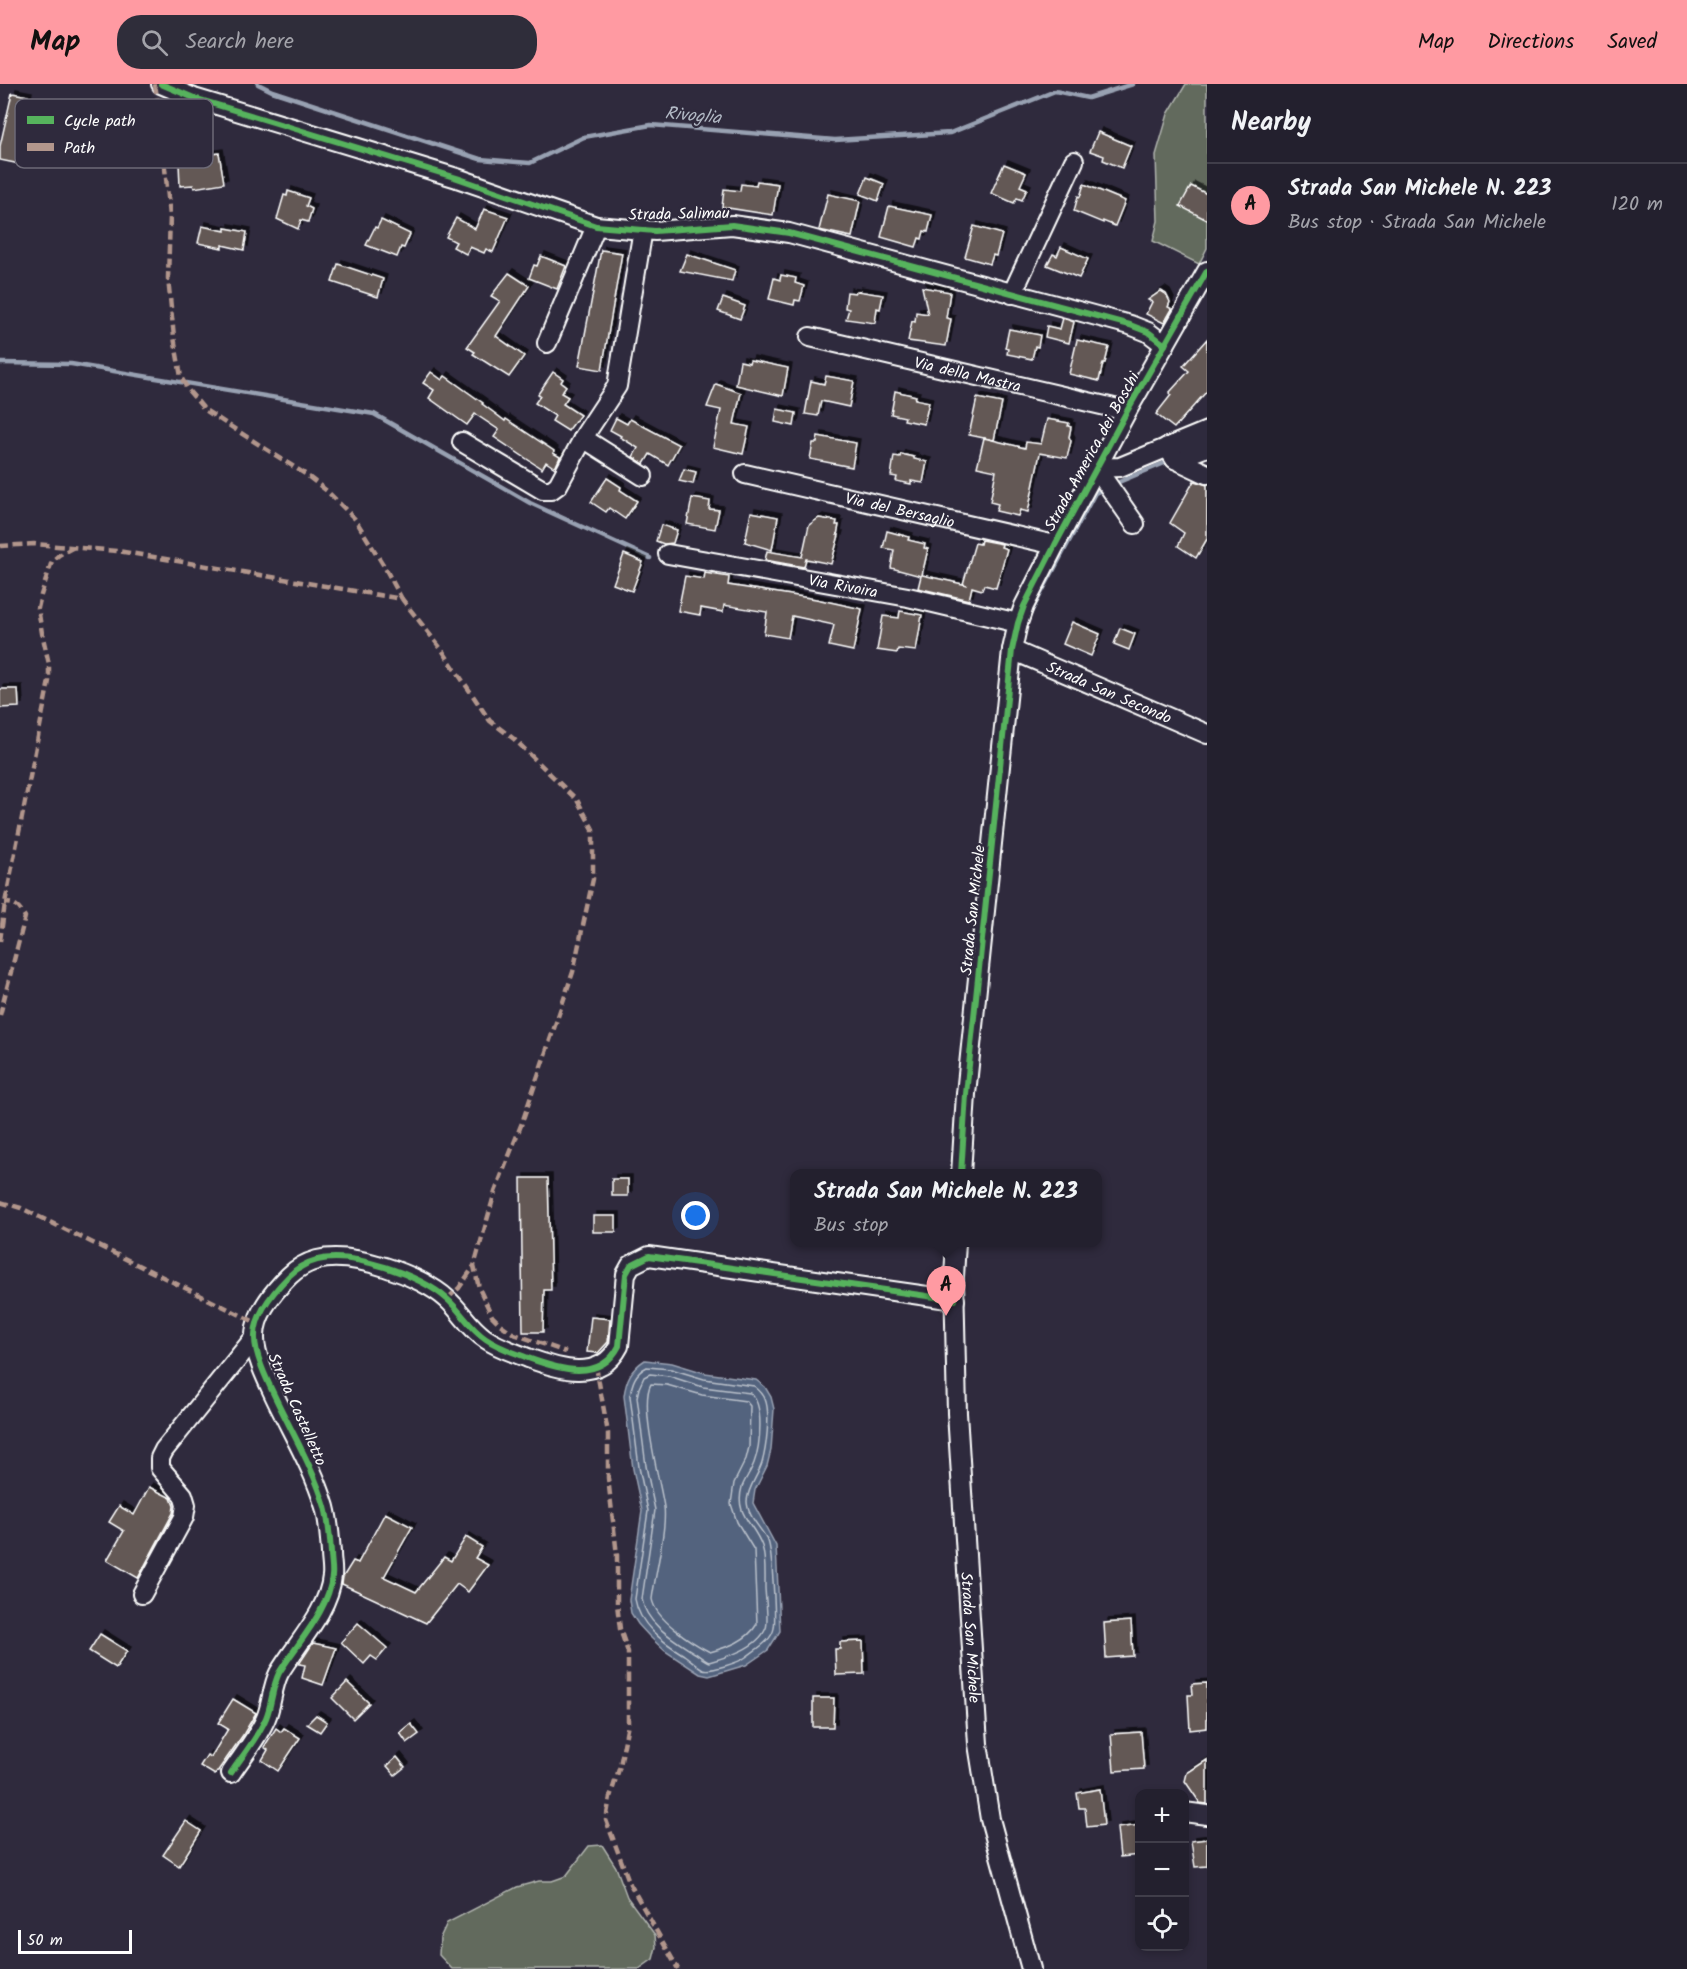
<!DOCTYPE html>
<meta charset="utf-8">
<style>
body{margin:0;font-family:Kalam,sans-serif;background:#2f2d3a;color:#f1f3f6}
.controls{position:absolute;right:18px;bottom:18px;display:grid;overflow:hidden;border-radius:12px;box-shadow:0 3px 9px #0003}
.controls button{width:54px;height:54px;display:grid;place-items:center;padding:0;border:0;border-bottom:2px solid #403e4a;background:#23202e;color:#f1f3f6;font:30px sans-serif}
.scale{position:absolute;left:18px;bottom:15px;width:114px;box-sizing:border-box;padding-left:6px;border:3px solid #fff;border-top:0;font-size:16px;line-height:21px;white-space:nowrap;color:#fff;-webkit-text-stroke:4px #2f2a3d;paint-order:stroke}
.you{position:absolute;left:696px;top:1132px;width:21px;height:21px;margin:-15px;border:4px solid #fff;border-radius:50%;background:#1a73e8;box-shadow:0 0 0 9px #1a73e833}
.badge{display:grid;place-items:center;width:39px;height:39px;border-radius:50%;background:#ff9aa2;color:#111;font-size:20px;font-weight:700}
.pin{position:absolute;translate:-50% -50px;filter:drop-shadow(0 2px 3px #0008)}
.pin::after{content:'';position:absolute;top:32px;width:21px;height:18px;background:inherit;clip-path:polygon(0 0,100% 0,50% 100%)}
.popup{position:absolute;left:790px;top:1085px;width:312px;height:78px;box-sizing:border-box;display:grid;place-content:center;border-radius:12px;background:#23202e;filter:drop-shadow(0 2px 4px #0005);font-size:20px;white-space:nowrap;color:#a3a3aa}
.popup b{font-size:22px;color:#f1f3f6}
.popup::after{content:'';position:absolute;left:50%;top:100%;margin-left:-12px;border:12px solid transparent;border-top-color:#23202e}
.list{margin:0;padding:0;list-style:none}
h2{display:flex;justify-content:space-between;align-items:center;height:78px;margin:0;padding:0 24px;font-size:26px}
h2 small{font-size:20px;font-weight:400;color:#a3a3aa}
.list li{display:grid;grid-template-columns:39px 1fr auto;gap:18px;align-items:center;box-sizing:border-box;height:84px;padding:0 24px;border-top:2px solid #403e4a}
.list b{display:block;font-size:22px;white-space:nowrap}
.list p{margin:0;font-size:20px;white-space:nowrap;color:#a3a3aa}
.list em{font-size:20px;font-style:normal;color:#a3a3aa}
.icon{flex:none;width:33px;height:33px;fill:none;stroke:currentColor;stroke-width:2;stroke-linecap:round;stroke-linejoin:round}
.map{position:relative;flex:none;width:1207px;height:1885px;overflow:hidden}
header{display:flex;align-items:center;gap:36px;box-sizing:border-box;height:84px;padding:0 30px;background:#ff9aa2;color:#111}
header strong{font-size:28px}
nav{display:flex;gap:33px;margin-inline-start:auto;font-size:21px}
.search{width:420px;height:54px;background:#2f2d3a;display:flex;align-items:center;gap:15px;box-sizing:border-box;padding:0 21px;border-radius:24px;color:#a3a3aa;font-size:22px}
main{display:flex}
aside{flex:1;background:#23202e}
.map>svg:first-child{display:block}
</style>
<header>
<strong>Map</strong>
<div class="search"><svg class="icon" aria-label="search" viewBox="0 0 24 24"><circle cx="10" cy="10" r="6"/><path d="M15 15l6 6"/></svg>Search here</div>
<nav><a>Map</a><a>Directions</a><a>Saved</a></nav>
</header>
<main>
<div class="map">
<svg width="1207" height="1885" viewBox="0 0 1207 1885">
<defs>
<filter id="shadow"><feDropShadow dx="4" dy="-4" stdDeviation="0" flood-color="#0009"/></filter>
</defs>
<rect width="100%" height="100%" fill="#2f2a3d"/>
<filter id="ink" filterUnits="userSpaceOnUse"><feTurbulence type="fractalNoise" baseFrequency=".0167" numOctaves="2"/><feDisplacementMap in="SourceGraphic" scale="12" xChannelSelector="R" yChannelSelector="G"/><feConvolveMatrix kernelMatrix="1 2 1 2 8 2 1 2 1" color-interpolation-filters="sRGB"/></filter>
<g filter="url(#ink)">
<g fill="#626a5d" stroke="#b0b4ae" stroke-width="1.5">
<polygon points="1186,0 1207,0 1207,164 1199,180 1153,157 1158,137 1156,71 1168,30"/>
<polygon points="602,1761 616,1783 627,1813 655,1851 656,1863 653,1875 639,1885 452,1885 439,1871 440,1854 447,1839 517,1803 539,1797 552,1797 566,1792 589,1762"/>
</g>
<path fill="#53637e" stroke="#98a1b2" stroke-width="1.5" d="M645,1276L672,1279L705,1289L756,1296L765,1303L771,1313L774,1325L771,1366L767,1382L755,1406L753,1419L776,1462L780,1547L768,1566L746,1581L709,1592L700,1590L665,1567L649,1552L638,1540L631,1529L629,1516L642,1427L633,1385L624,1312C626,1296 631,1285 645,1276Z"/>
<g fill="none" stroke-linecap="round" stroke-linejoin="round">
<g stroke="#bac1cb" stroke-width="1.5">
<path d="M647,1283L671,1285L704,1295L754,1302C759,1306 763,1309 765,1315C771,1329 766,1365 762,1379C758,1392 748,1403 747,1417C747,1432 762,1445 768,1457C772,1466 776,1534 774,1544C772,1557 756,1565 746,1573C740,1578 710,1588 703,1585C697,1582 690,1575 684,1571C663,1558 639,1541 635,1515L648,1427L639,1383L630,1312C632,1299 635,1289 647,1283Z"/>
<path d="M650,1290L669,1292L703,1303L750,1309C765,1319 760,1363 754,1379C751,1387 745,1395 742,1403C734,1431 754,1439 762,1462C766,1474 765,1490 765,1503C765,1512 769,1536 766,1544C758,1564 727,1573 709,1578C703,1576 699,1571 693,1568C673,1555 646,1540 642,1515L655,1426L646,1382L637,1313L639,1304L644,1293Z"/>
<path d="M651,1300L667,1301L702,1311L746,1317L750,1322L749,1363L746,1375L734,1399L731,1420L737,1438L754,1466L757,1540C747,1557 728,1563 710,1568C692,1559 655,1535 652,1515C655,1491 667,1444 664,1423C660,1397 639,1320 651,1300Z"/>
</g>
<g stroke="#98a1b2" stroke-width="4.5">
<polyline points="258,0 272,7 480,75 530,79 584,53 651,41 835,56 950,49 1055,7 1088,14 1133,0"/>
<polyline points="0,279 71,280 374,330 530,419 650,474"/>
<polyline points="1114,400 1167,378"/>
<polyline points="1030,530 1095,409 1104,405"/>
</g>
</g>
<g fill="#645854" stroke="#fff" stroke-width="1.5" filter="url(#shadow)">
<polygon points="12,9 28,12 19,58 25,59 20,80 0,76 0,62"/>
<polygon points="102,41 133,45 133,41 147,42 146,60 141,60 139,68 99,63"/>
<polygon points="1098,48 1131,62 1122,84 1103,76 1104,72 1090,67"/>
<polygon points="219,69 224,99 194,104 193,101 180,102 179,79 190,77 189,74"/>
<polygon points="1004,80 1026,89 1020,102 1027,105 1022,116 1017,114 1014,119 991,109"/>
<polygon points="867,93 884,100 878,117 860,110"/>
<polygon points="757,97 778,100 773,131 722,123 724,105 740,107 741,100 756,102"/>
<polygon points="1084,100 1125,117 1115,142 1103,137 1103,139 1074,127 1078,112 1080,113"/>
<polygon points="1191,102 1207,110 1207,136 1180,122"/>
<polygon points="288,107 309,114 306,122 312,125 308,138 301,136 298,145 277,135 284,111 287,112"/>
<polygon points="828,110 860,117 852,153 819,146"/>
<polygon points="889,122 932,131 928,148 924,147 922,155 919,154 916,163 881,153"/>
<polygon points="484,125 508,133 493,168 486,165 484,169 470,163 466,170 453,163 456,158 446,153 456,134 475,145"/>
<polygon points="381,136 410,150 404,164 401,163 397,173 366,161 375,143 377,144"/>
<polygon points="202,142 225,147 225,144 247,148 244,166 222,161 222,164 198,159"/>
<polygon points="974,142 1002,150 996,172 993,171 990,180 965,173"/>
<polygon points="1061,163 1088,175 1079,194 1047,181 1053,170 1057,172"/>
<polygon points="601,166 622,169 602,286 579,282"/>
<polygon points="687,170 735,186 732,197 680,187"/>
<polygon points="541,172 566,182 557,205 529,194 534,181 537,182"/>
<polygon points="338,180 383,195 378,213 332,198"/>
<polygon points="509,189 529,202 496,252 524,272 509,293 473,270 475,268 467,263 500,217 491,212"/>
<polygon points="781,191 796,194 795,199 804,202 800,217 795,216 794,221 769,215 774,194 780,196"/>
<polygon points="922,203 950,208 946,234 951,235 946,262 908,257 912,237 915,238 916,228 928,230"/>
<polygon points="857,207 883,211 880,225 877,224 875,239 846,235 849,225 845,224 847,208 855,209"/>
<polygon points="1161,207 1166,210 1170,218 1168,223 1172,225 1164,239 1146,230 1152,218 1148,216"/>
<polygon points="723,214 745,222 740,235 718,227"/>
<polygon points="1063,234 1074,238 1069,259 1045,253 1047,242 1060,245"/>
<polygon points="1009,245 1040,251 1038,263 1035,262 1032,275 1007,270 1008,265 1005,264"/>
<polygon points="1207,255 1207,307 1174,344 1156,330 1171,311 1169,309 1189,287 1183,282"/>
<polygon points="1077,256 1109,263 1105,279 1103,279 1099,297 1069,290"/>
<polygon points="750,276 788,284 783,312 736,301 740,277 749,279"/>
<polygon points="431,288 442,296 445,292 483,319 482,320 493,328 505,337 506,335 554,367 553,369 560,373 555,384 546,378 542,385 494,353 499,346 475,330 467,341 429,314 434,306 423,299"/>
<polygon points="553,288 563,295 561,298 566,302 561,309 568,313 563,320 580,331 568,347 552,337 555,332 535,319 540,312 538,310"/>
<polygon points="826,292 854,297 849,323 821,317 818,332 805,330 811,297 824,300"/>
<polygon points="716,300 741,309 734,340 749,343 743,370 713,363 721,326 707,323"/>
<polygon points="895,307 916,312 915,315 929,318 924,340 904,336 905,333 891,330"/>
<polygon points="977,314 1002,319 994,356 969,351"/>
<polygon points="777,325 796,329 794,342 775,338"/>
<polygon points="616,334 627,340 630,335 679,361 668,381 650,370 644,380 633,373 638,364 620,353 621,352 610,346"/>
<polygon points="1047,335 1069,339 1068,342 1071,343 1069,353 1071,357 1067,374 1040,369 1028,428 1020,426 1018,432 996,427 998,420 990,418 996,387 977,383 984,354 1025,364 1026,358 1041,360"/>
<polygon points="818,352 856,359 852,383 810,375 813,359 817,359"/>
<polygon points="901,370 914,373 914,375 927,378 923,399 911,397 911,400 896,397 897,393 891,392 894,372 900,373"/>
<polygon points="684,385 696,388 693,400 679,397"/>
<polygon points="607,394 621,403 620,406 637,417 625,435 609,424 606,428 591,418"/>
<polygon points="1194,397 1207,401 1207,455 1196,474 1178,462 1184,449 1170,439"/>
<polygon points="692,414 710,417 709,425 719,426 715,445 687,440"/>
<polygon points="751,428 778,433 772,466 745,458"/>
<polygon points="819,434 837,437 836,441 839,441 837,451 839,451 831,480 806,475 804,483 765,476 767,467 802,473 809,441"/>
<polygon points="661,441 677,446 673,459 664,460 656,457"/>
<polygon points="887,447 909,453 908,456 925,460 924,464 928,465 922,491 967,501 963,500 975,459 980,460 981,456 1002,460 1001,463 1007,465 996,504 984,501 982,506 972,503 969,516 918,504 921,492 891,484 894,466 883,464"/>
<polygon points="624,470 643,478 632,507 613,500"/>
<polygon points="705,489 729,493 728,501 816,515 862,525 853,567 829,562 834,541 792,532 788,554 764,550 767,528 724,521 723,528 701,524 700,531 678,527 685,492 704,495"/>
<polygon points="900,527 922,531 916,567 898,565 897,569 877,566 883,532 899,534"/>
<polygon points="1072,538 1100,550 1091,572 1063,560"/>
<polygon points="1120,544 1135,550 1129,566 1114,560"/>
<polygon points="0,605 18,605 19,623 0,624"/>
<polygon points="521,1094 548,1094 551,1206 544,1206 543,1248 523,1248"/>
<rect x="612" y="1095" width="16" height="17"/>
<rect x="593" y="1132" width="23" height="16"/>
<polygon points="591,1233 610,1235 608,1258 598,1269 587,1268"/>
<polygon points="149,1403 171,1414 174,1422 173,1429 138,1494 107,1476 124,1447 109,1438 119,1422 134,1431"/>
<polygon points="385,1429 412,1443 384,1493 416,1508 444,1473 451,1477 466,1453 482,1463 475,1474 488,1481 468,1508 457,1500 426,1539 342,1500 343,1493 353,1477 358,1479"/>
<polygon points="1131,1537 1133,1572 1106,1574 1104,1539"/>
<polygon points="358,1539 387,1564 377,1576 371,1572 364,1580 341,1558"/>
<polygon points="100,1550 127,1567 116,1584 89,1567"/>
<polygon points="863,1557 864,1590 836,1591 835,1565 840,1565 840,1558"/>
<polygon points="313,1559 336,1564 323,1601 302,1594 305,1581 299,1580"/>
<polygon points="347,1598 369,1619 353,1635 332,1614"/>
<polygon points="1207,1599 1207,1644 1190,1646 1188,1611 1193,1611 1192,1600"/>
<polygon points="813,1614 834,1614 833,1643 813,1643"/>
<polygon points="233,1615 256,1629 243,1651 215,1691 200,1682 207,1671 211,1673 228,1645 218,1639"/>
<polygon points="316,1631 327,1638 320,1648 307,1640"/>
<polygon points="411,1640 419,1650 407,1659 400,1649"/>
<polygon points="276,1644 281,1648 284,1644 300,1654 278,1687 262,1676 268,1666 264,1663"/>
<polygon points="1141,1648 1144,1685 1114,1687 1111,1650"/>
<polygon points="397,1673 405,1683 395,1691 387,1682"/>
<polygon points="1207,1676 1207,1720 1200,1719 1185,1697 1187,1689"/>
<polygon points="1100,1705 1104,1741 1087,1743 1085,1724 1079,1724 1077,1709"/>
<polygon points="186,1737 201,1747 179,1782 163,1771"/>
<polygon points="1140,1741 1140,1771 1120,1773 1117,1744"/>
<polygon points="1207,1755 1207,1782 1195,1783 1191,1757"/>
</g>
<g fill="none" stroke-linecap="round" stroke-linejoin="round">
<g stroke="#fff" stroke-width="22">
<g id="minor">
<polyline points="161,0 194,14 457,94 596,142 655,147 732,141 789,149 1130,241 1148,248 1165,261"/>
<polyline points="1012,210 1074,77"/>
<path id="s1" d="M810,253L1127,327"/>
<polyline points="547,259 596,142"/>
<polyline points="583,354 643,392"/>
<polyline points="462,358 543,406 551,406 558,401 586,349 617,302 643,145"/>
<polyline points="1167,363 1175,375 1207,363"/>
<polyline points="1175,375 1207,390"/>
<polyline points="1096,384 1120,383 1207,347"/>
<polyline points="1096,384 1135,440"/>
<path id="s2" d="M745,390L1055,461"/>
<path id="s3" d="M668,470L908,513L1018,539"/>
<path id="s4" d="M1012,566L1207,650"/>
<polyline points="961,1090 966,1010 1005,634 1012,566 1018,539 1024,522 1055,461 1127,327 1207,187"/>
<path id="s5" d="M956,1158L954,1193L957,1329L978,1660L990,1735L1031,1885"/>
<polyline points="142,1510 184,1433 186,1421 183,1411 160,1384 160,1374 164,1366 255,1253"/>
<path d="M231,1689C243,1671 258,1653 266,1634C272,1620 272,1603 279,1589C296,1560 329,1527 332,1492C333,1485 331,1477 331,1469C330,1454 329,1438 325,1423C314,1386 294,1352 277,1317C269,1300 254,1271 255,1252C255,1230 274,1207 289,1192C296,1185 306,1179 317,1176C352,1167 421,1191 447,1215C461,1227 469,1244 486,1255C499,1264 513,1268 528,1274C558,1285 600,1299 619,1262L626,1190L631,1181L649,1172L955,1216"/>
<polyline points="1184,1728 1207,1731"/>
</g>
</g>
<use href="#minor" stroke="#2f2a3d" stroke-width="18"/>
<g stroke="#b2968c" stroke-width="4.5" stroke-dasharray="9 4.5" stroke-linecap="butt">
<polyline points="155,0 159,27 170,132 168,194 174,253 181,293 188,306 205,326 305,390 327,407 355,435 384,482 402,515"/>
<polyline points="0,462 34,460 118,467 402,515 442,566 490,637 514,655 577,716 593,745 593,795 573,888 523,1036 495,1108 474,1182 479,1204 492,1232 500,1240 514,1250 566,1268"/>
<polyline points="0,857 5,819 49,597 49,580 42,549 38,524 41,511 52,477 59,471 74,463"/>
<path d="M0,931L25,833C19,823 17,819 5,819"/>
<polyline points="0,1118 21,1124 257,1239"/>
<polyline points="447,1215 459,1204 474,1182"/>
<polyline points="596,1282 608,1349 608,1394 617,1471 617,1520 620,1545 628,1568 628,1640 620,1682 610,1713 606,1736 630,1800 678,1885"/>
</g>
<g stroke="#2f2a3d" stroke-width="10">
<g id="cycleway">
<polyline points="161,0 194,14 457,94 596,142 655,147 732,141 789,149 1130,241 1148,248 1165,261"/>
<polyline points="961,1090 966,1010 1005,634 1012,566 1018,539 1024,522 1055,461 1127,327 1207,187"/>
<path d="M231,1689C243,1671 258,1653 266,1634C272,1620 272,1603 279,1589C296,1560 329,1527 332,1492C333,1485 331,1477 331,1469C330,1454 329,1438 325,1423C314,1386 294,1352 277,1317C269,1300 254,1271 255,1252C255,1230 274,1207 289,1192C296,1185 306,1179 317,1176C352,1167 421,1191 447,1215C461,1227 469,1244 486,1255C499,1264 513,1268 528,1274C558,1285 600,1299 619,1262L626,1190L631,1181L649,1172L955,1216"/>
</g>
</g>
<use href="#cycleway" stroke="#56b35d" stroke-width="6"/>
</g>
</g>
<g text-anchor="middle" stroke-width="4.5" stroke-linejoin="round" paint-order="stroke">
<g font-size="16" fill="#fff" stroke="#2f2a3d">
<text transform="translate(679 129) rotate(-1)" y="6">Strada Salimau</text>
<text dy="6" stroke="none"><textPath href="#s1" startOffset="162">Via della Mastra</textPath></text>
<text transform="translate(1091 367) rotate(-61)" y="6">Strada America dei Boschi</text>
<text dy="6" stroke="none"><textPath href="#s2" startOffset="159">Via del Bersaglio</textPath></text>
<text dy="6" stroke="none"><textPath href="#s3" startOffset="178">Via Rivoira</textPath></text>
<text dy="6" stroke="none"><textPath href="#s4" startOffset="106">Strada San Secondo</textPath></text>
<text transform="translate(972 826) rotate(-84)" y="6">Strada San Michele</text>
<text transform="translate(298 1325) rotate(66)" y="6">Strada Castelletto</text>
<text dy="6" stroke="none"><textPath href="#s5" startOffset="396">Strada San Michele</textPath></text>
</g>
<g font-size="18" font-style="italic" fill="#b2b9c5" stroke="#2f2a3d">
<text transform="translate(693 31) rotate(5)" y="6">Rivoglia</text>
</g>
</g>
<rect x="15" y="15" width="198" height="69" rx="9" fill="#2f2a3d" stroke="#6d6a77" stroke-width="1.5"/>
<rect x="27" y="32" width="27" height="8" fill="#56b35d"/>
<rect x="27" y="59" width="27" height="8" fill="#b2968c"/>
<g font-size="16" fill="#fff">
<text x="64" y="42">Cycle path</text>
<text x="64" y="69">Path</text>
</g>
</svg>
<div class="controls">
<button>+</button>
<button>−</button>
<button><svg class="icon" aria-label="locate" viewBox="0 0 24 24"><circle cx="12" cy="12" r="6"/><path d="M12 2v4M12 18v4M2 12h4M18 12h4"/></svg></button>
</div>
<div class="scale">50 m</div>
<div class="you"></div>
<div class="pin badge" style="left:946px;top:1232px">A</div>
<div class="popup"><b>Strada San Michele N. 223</b>Bus stop</div>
</div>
<aside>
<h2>Nearby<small></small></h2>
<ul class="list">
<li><span class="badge">A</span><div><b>Strada San Michele N. 223</b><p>Bus stop · Strada San Michele</p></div><em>120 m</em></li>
</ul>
</aside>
</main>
